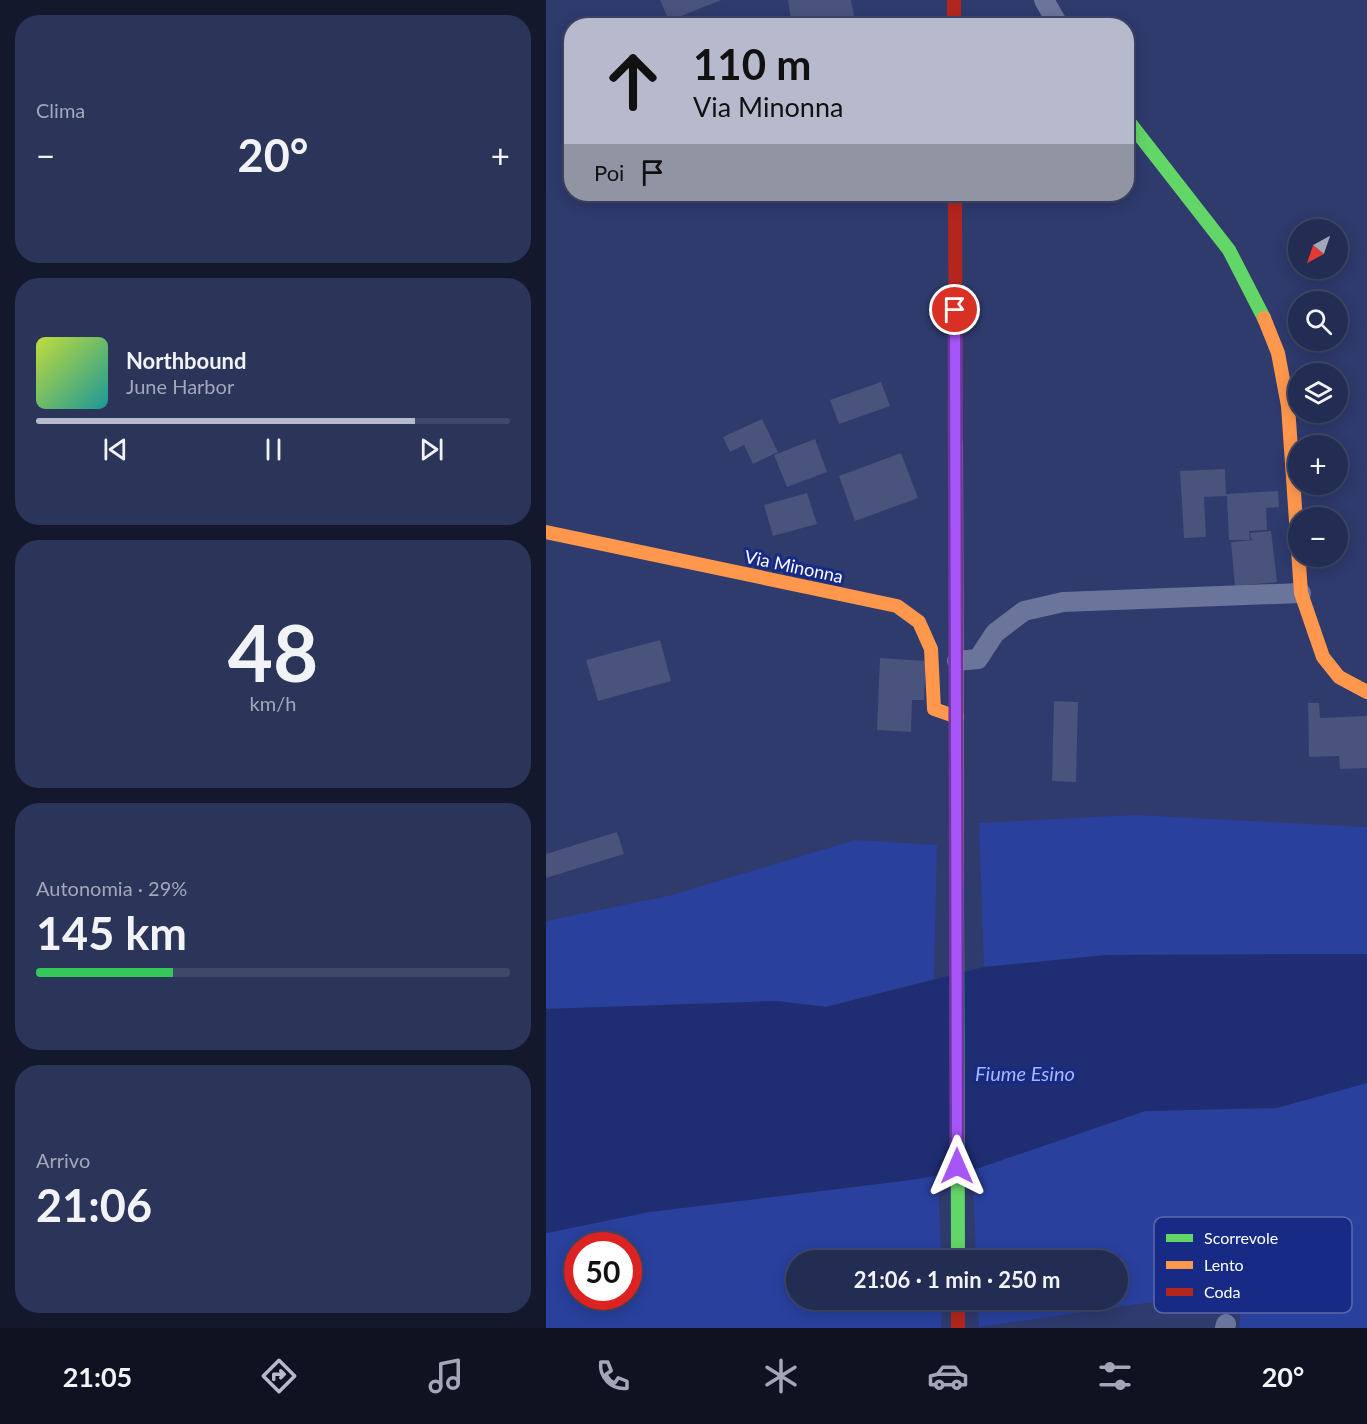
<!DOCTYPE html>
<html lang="it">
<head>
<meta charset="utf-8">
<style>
  body { margin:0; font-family:Lato,sans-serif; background:#2b3459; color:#f1f3f6; height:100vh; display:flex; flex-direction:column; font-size:22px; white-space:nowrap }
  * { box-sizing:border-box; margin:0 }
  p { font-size:20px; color:#a3a7b8 }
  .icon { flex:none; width:33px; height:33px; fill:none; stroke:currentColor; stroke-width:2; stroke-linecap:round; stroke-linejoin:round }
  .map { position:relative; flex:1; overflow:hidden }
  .details { display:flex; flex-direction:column; gap:15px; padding:15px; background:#13182d; width:546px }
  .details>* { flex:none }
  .banner { position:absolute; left:18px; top:18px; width:570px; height:183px; border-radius:24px; box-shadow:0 3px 15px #0003,0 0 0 2px #404869; background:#b6bacc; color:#111; overflow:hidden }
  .needle { width:39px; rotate:220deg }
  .fabs { position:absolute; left:742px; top:219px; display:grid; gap:12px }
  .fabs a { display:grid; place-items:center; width:60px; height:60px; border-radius:50%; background:#232c52; box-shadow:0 3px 15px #0003,0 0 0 2px #404869; font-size:30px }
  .speed { position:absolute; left:18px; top:1232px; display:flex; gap:12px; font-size:30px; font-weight:700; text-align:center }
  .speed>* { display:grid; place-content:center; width:78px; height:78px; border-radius:50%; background:#232c52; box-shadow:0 3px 15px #0003,0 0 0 2px #404869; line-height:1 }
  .speed .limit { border:9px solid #d22; background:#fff; color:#111 }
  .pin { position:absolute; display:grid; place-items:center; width:51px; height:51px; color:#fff; margin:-26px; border:3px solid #fff; border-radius:50%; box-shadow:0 2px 6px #0007 }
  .me { position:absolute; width:66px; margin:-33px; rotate:0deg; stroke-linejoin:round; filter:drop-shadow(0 0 4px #0008) }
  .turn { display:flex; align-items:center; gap:21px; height:126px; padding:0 30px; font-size:27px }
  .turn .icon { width:78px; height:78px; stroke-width:2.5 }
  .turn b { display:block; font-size:42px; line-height:51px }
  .then { display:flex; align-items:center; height:57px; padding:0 30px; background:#0003; gap:12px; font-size:22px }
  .big { font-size:45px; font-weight:700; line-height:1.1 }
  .details .widget { flex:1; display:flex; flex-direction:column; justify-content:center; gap:9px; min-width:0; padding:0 21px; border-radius:24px; background:#2b3459 }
  .details .dial { align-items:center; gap:0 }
  .dial b { font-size:78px; line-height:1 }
  .song { display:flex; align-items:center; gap:18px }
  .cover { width:72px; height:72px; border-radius:9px; background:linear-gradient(135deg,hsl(70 70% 55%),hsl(180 70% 35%)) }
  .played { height:6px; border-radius:3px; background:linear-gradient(90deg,#b6bacc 80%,#404869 80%) }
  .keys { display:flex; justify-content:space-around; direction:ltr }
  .heat { display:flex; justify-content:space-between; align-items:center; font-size:33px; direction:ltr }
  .charge { height:9px; border-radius:4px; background:linear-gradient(90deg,#34c759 29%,#404869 0) }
  .trip { position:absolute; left:240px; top:1250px; width:342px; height:60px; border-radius:30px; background:#232c52; box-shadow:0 3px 15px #0003,0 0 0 2px #404869; font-weight:700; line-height:60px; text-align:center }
  .menu { display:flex; height:96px; justify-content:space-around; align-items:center; background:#0e1221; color:#a3a7b8 }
  .menu .icon { width:42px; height:42px }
  .menu .on { color:#b6bacc }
  .menu b { font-size:27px; color:#f1f3f6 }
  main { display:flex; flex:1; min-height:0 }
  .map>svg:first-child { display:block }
</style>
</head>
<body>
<main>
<section class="details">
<div class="widget"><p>Clima</p>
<div class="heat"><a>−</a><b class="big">20°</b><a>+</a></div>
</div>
<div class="widget">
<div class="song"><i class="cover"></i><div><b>Northbound</b><p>June Harbor</p></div></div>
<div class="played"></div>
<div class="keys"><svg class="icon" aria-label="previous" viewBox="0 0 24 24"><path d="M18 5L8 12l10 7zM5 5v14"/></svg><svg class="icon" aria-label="pause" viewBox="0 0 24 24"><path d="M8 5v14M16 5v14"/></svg><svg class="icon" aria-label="next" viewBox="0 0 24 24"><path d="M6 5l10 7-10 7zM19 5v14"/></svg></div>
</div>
<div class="widget dial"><b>48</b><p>km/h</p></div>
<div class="widget"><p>Autonomia · 29%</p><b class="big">145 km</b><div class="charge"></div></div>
<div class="widget"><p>Arrivo</p><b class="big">21:06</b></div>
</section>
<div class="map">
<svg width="821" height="1328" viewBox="0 0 821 1328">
  <rect width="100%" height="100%" fill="#2f3a6d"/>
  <!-- green -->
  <g fill="#29409d" fill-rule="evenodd">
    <polygon points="589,815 821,827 821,954 561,955 438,967 433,823"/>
    <polygon points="309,840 391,845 388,979 280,1007 230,1001 0,1009 0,921 126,895"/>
    <polygon points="821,1083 821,1328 693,1328 697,1289 433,1327 432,1299 572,1299 572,1260 430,1260 427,1170 599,1111 730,1108"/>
    <path d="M392 1174 395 1260H250V1299H396L395 1328H0V1233L103 1212 364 1180ZM32 1245H82V1296H32Z"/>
  </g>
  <!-- water -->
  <polygon fill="#1f2d72" points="821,954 821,1083 730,1108 599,1111 427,1170 364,1180 103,1212 0,1233 0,1009 230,1001 280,1007 438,967 561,955"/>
  <!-- building -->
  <g fill="#4a537c">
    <polygon points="114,0 175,0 123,21"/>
    <polygon points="242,0 305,0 308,16 246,26"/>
    <polygon points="335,382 344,406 293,424 284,400"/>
    <polygon points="216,419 232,452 207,464 198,445 184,452 177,437"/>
    <polygon points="269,439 281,472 241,487 228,455"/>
    <polygon points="355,453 372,498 309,521 293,476"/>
    <polygon points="679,469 680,494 732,491 733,507 720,508 721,530 703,531 704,540 683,540 681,496 658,497 660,537 638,538 634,471"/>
    <polygon points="261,493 271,524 227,536 218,505"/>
    <polygon points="725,531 731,582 689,586 685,542 708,540 705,539 704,533"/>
    <polygon points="114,640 125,681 52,701 40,660"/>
    <polygon points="334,658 380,661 378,700 366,700 365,732 331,730"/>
    <polygon points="508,701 532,702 530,782 506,781"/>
    <polygon points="762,703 773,703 774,718 821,716 821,768 794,769 793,756 763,757"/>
    <polygon points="71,832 78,854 0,878 0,854"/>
  </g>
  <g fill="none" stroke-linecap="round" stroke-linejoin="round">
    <!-- street -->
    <g stroke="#6b749b" stroke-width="20">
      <polyline points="498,0 513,26"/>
      <polyline points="411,661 432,659 449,633 478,611 517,602 755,593"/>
      <polyline points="679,1328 680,1324"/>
    </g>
    <!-- fast -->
    <g stroke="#63d668" stroke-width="14">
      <polyline points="580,118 683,250 718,318"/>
      <polyline points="411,888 412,1260"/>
    </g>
    <!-- slow -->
    <g stroke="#ff974d" stroke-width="14">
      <polyline points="718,318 732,353 742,406 755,593 777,657 793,677 821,692"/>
      <polyline points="410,439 411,888"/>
      <polyline points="0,532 351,606 373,622 385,649 388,709 411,717"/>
    </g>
    <!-- jam -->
    <g stroke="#b3261e" stroke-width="14">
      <polyline points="408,0 408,26"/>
      <polyline points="409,194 410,439"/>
      <polyline points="412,1299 412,1328"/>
    </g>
  </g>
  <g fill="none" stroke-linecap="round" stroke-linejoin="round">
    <defs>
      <polyline id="route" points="409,310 411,1166"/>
    </defs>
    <!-- route casing -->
    <use href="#route" stroke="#6d37a1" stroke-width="15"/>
    <!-- route -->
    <use href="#route" stroke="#a855f7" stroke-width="10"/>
  </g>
  <g text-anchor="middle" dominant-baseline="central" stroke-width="6" stroke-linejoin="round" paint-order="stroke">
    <!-- street labels -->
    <g font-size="18" fill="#fff" stroke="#162a86">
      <text transform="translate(248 566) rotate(12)">Via Minonna</text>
    </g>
    <!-- water labels -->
    <g font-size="20" font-style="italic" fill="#a7b7f5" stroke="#162a86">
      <text x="479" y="1073">Fiume Esino</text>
    </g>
  </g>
  <!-- legend -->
  <rect x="608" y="1217" width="198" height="96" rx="9" fill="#162a86" stroke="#5c6aaa" stroke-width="1.5"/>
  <rect x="620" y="1234" width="27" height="8" fill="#63d668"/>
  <rect x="620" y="1261" width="27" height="8" fill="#ff974d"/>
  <rect x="620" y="1288" width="27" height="8" fill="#b3261e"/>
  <g font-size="16" fill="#fff">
    <text x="658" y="1244">Scorrevole</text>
    <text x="658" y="1271">Lento</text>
    <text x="658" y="1298">Coda</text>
  </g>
</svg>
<div class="fabs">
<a><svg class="needle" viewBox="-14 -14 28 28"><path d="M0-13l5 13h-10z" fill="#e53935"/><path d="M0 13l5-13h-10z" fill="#a3a7b8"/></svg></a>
<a><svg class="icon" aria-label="search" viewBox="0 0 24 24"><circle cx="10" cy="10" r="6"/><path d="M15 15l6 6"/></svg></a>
<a><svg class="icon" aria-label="layers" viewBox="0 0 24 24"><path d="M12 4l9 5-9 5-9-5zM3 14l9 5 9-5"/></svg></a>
<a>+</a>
<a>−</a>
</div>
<div class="speed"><div class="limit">50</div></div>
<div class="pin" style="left:409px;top:310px;background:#d93025"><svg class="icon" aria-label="arrive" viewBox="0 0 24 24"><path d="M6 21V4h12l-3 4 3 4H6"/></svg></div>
<svg class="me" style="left:411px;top:1166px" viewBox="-20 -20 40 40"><path d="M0-17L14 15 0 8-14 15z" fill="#a855f7" stroke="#fff" stroke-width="4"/></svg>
<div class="trip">21:06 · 1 min · 250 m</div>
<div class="banner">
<div class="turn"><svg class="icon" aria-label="ahead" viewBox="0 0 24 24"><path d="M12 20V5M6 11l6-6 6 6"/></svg><div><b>110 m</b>Via Minonna</div></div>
<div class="then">Poi<svg class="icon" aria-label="arrive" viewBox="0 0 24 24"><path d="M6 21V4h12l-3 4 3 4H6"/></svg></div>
</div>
</div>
</main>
<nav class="menu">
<b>21:05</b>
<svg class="icon on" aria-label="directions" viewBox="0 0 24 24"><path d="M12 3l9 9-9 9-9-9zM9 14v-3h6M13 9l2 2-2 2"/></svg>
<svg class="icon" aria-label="music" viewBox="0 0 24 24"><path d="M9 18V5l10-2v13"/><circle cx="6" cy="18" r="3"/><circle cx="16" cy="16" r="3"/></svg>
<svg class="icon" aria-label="phone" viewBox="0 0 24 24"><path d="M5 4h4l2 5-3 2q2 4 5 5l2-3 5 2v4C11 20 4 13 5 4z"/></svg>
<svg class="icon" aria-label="climate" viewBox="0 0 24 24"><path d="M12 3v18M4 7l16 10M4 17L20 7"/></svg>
<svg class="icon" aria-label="car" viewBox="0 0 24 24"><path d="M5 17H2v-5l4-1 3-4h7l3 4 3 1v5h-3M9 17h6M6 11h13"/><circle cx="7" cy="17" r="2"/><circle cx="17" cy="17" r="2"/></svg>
<svg class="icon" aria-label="filters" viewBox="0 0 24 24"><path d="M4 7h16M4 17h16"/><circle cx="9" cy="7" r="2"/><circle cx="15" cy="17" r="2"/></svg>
<b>20°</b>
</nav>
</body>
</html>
